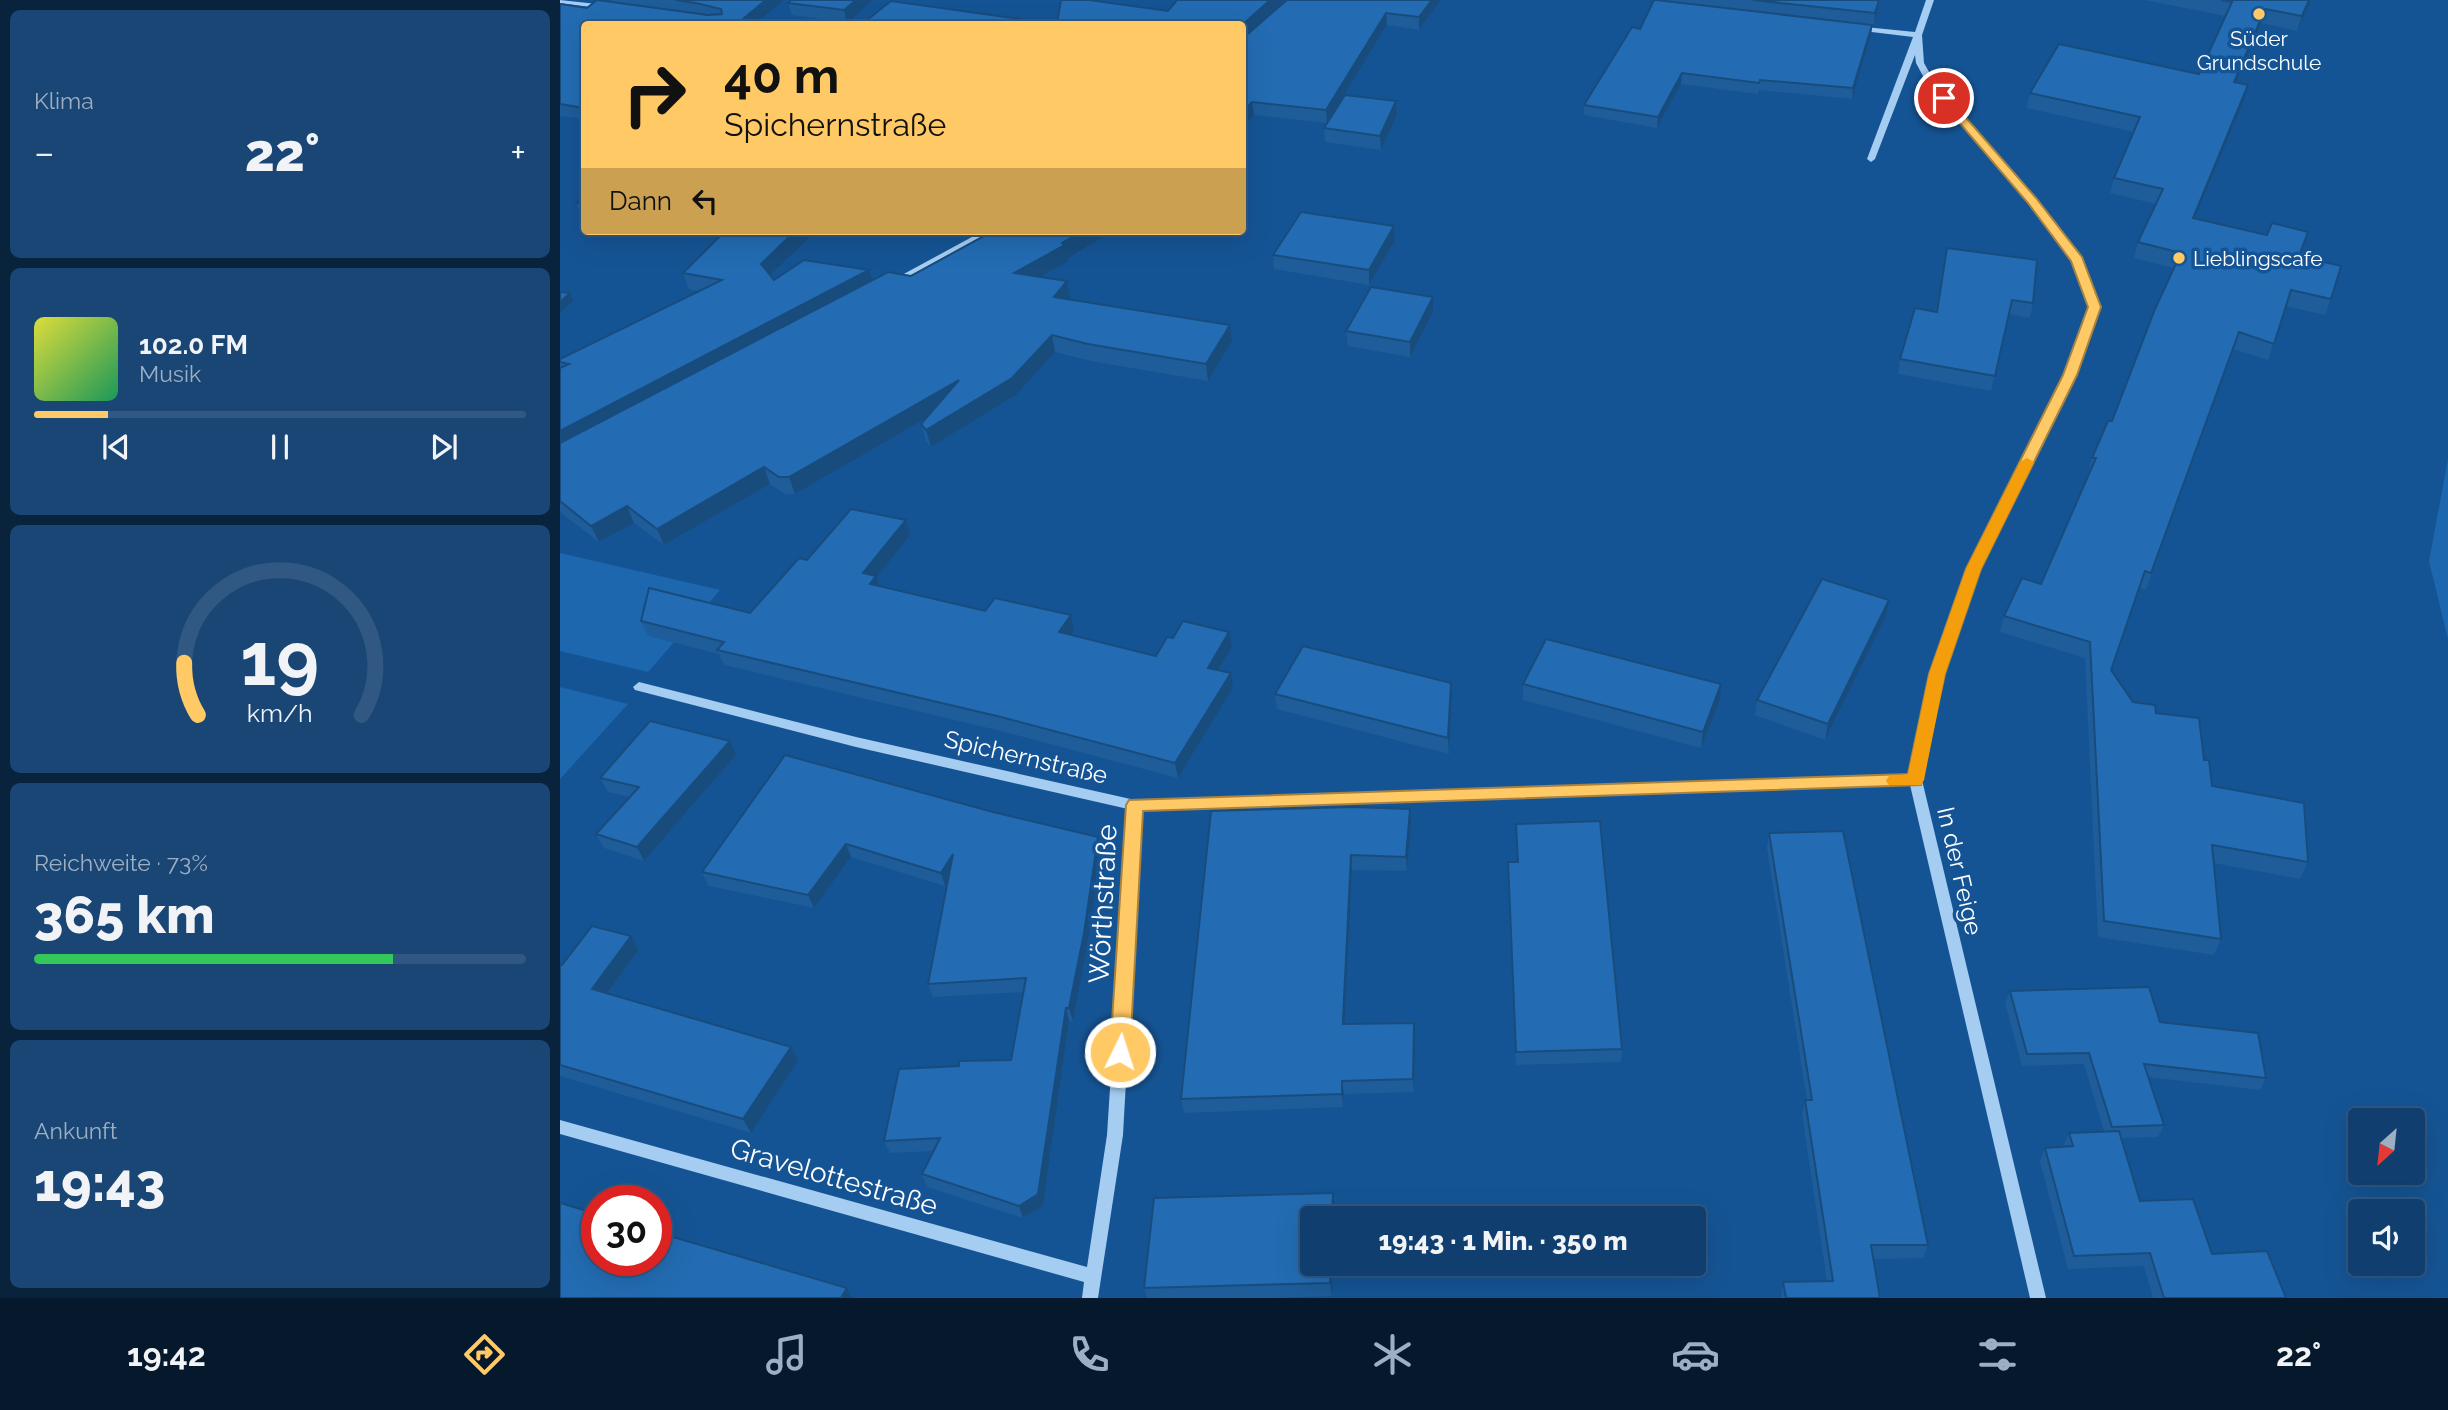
<!DOCTYPE html>
<html lang="de">
<head>
<meta charset="utf-8">
<style>
  body { margin:0; font-family:Raleway,sans-serif; background:#194674; color:#f1f3f6; height:100vh; display:flex; flex-direction:column; font-size:26px; white-space:nowrap }
  * { box-sizing:border-box; margin:0 }
  p { font-size:23px; color:#9cafc3 }
  .icon { flex:none; width:38px; height:38px; fill:none; stroke:currentColor; stroke-width:2; stroke-linecap:round; stroke-linejoin:round }
  .map { position:relative; flex:1; overflow:hidden }
  .panel { display:flex; flex-direction:column; gap:10px; padding:10px; background:#09233d; width:560px }
  .panel>* { flex:none }
  .guide { position:absolute; left:21px; top:21px; width:665px; height:214px; border-radius:7px; box-shadow:0 7px 28px #0002,0 0 0 2px #305882; background:#ffc966; color:#111; overflow:hidden }
  .needle { width:46px; rotate:207deg }
  .controls { position:absolute; left:1788px; top:1108px; display:grid; gap:14px }
  .controls a { display:grid; place-items:center; width:77px; height:77px; border-radius:7px; background:#103f6f; box-shadow:0 7px 28px #0002,0 0 0 2px #305882; font-size:35px }
  .speed { position:absolute; left:21px; top:1185px; display:flex; gap:14px; font-size:35px; font-weight:700; text-align:center }
  .speed>* { display:grid; place-content:center; width:91px; height:91px; border-radius:50%; background:#103f6f; box-shadow:0 7px 28px #0002,0 0 0 2px #305882; line-height:1 }
  .speed .limit { border:10px solid #d22; background:#fff; color:#111 }
  .pin { position:absolute; display:grid; place-items:center; width:60px; height:60px; color:#fff; margin:-30px; border:4px solid #fff; border-radius:50%; box-shadow:0 2px 7px #0007 }
  .me { position:absolute; width:77px; margin:-38px; rotate:4deg; stroke-linejoin:round; filter:drop-shadow(0 0 5px #0008) }
  .turn { display:flex; align-items:center; gap:24px; height:147px; padding:0 28px; font-size:32px }
  .turn .icon { width:91px; height:91px; stroke-width:2.5 }
  .turn b { display:block; font-size:49px; line-height:60px }
  .then { display:flex; align-items:center; height:66px; padding:0 28px; background:#0003; gap:14px; font-size:26px }
  .big { font-size:52px; font-weight:800; line-height:1.1 }
  .panel .tile { flex:1; display:flex; flex-direction:column; justify-content:center; gap:10px; min-width:0; padding:0 24px; border-radius:10px; background:#194674 }
  .panel .dial { align-items:center; gap:0 }
  .dial svg { height:182px; overflow:visible; fill:none; stroke:#305882; stroke-width:7; stroke-linecap:round; text-anchor:middle }
  .dial text { fill:#f1f3f6; stroke:none }
  .song { display:flex; align-items:center; gap:21px }
  .cover { width:84px; height:84px; border-radius:10px; background:linear-gradient(135deg,hsl(60 70% 55%),hsl(150 70% 35%)) }
  .played { height:7px; border-radius:4px; background:linear-gradient(90deg,#ffc966 15%,#305882 15%) }
  .keys { display:flex; justify-content:space-around; direction:ltr }
  .heat { display:flex; justify-content:space-between; align-items:center; font-size:38px; direction:ltr }
  .charge { height:10px; border-radius:5px; background:linear-gradient(90deg,#34c759 73%,#305882 0) }
  .trip { position:absolute; left:740px; top:1206px; width:406px; height:70px; border-radius:7px; background:#103f6f; box-shadow:0 7px 28px #0002,0 0 0 2px #305882; font-weight:800; line-height:70px; text-align:center }
  .menu { display:flex; height:112px; justify-content:space-around; align-items:center; background:#06192c; color:#9cafc3 }
  .menu .icon { width:49px; height:49px }
  .menu .selected { color:#ffc966 }
  .menu b { font-size:32px; color:#f1f3f6 }
  main { display:flex; flex:1; min-height:0 }
  .map>svg:first-child { display:block }
</style>
</head>
<body>
<main>
<section class="panel">
<div class="tile"><p>Klima</p>
<div class="heat"><a>−</a><b class="big">22°</b><a>+</a></div>
</div>
<div class="tile">
<div class="song"><i class="cover"></i><div><b>102.0 FM</b><p>Musik</p></div></div>
<div class="played"></div>
<div class="keys"><svg class="icon" aria-label="previous" viewBox="0 0 24 24"><path d="M18 5L8 12l10 7zM5 5v14"/></svg><svg class="icon" aria-label="pause" viewBox="0 0 24 24"><path d="M8 5v14M16 5v14"/></svg><svg class="icon" aria-label="next" viewBox="0 0 24 24"><path d="M6 5l10 7-10 7zM19 5v14"/></svg></div>
</div>
<div class="tile dial"><svg viewBox="0 0 100 80">
<path d="M14 69A42 42 0 1 1 86 69"/>
<path d="M14 69A42 42 0 0 1 8 46" stroke="#ffc966"/>
<text x="50" y="56" font-size="32" font-weight="700">19</text>
<text x="50" y="72" font-size="11">km/h</text>
</svg></div>
<div class="tile"><p>Reichweite · 73%</p><b class="big">365 km</b><div class="charge"></div></div>
<div class="tile"><p>Ankunft</p><b class="big">19:43</b></div>
</section>
<div class="map">
<svg width="1888" height="1298" viewBox="0 0 1888 1298">
  <rect width="100%" height="100%" fill="#155494"/>
  <!-- green -->
  <g fill="#1d67ae">
    <polygon points="1888,459 1888,639 1869,561"/>
    <polygon points="0,553 160,590 88,672 0,651"/>
    <polygon points="0,687 68,704 0,779"/>
  </g>
  <g fill="none" stroke-linecap="round" stroke-linejoin="round">
    <!-- minor -->
    <g fill="#a5ccf1" fill-rule="evenodd">
      <polygon points="0,0 46,5 50,7 46,9 0,3"/>
      <polygon points="1366,0 1374,0 1362,35 1364,63 1377,86 1475,198 1521,258 1539,307 1515,375 1420,569 1384,674 1362,780 1486,1298 1470,1298 1350,785 581,810 563,1135 538,1298 522,1298 524,1282 0,1134 0,1120 527,1267 547,1135 568,809 296,747 75,690 73,687 79,682 296,737 575,800 1349,775 1372,674 1408,569 1505,375 1529,307 1513,260 1469,202 1370,89 1356,63 1355,55 1315,159 1311,162 1307,159 1353,37 1295,30 1291,28 1295,26 1355,32"/>
      <polygon points="423,231 435,231 337,284 334,285 329,282"/>
    </g>
  </g>
  <!-- wall -->
  <g fill="#1e5d9a">
    <polygon points="51,0 224,0 195,24 24,24 24,119 0,116 0,4 27,8 52,1"/>
    <polygon points="313,0 287,23 232,15 228,3"/>
    <polygon points="727,0 881,0 859,30 827,25 767,123 694,115 685,125 682,125 682,39"/>
    <polygon points="1094,0 1319,0 1317,12 1314,25 1312,25 1311,35 1292,99 1199,90 1198,94 1121,84 1097,128 1024,115 1024,105 1080,29"/>
    <polygon points="1584,0 1751,0 1737,31 1701,23 1676,82 1688,85 1684,100 1634,218 1739,256 1771,299 1765,315 1726,306 1708,360 1673,349 1586,590 1580,588 1551,670 1573,702 1596,713 1644,760 1652,786 1748,862 1740,879 1654,863 1661,939 1654,955 1538,937 1525,658 1440,632 1444,616 1481,584 1529,474 1528,474 1532,458 1552,421 1614,268 1574,258 1578,242 1596,204 1550,193 1554,178 1574,132 1467,108 1470,93 1639,74 1666,16"/>
    <polygon points="836,101 837,115 821,150 765,142 764,128"/>
    <polygon points="682,185 688,203 685,213 682,213"/>
    <polygon points="24,195 24,216 21,216 16,203"/>
    <polygon points="834,226 835,241 809,285 714,269 713,255"/>
    <polygon points="250,237 211,276 214,280 312,281 508,258 509,261 480,277 507,281 510,297 508,299 672,341 648,381 531,361 495,352 456,395 371,447 366,441 361,424 367,418 235,494 225,494 210,484 104,545 74,523 39,542 0,512 0,359 139,291 129,289 123,273"/>
    <polygon points="1384,263 1473,303 1470,318 1448,314 1431,391 1338,374 1340,359 1376,312"/>
    <polygon points="873,297 873,312 850,357 788,346 786,331"/>
    <polygon points="346,520 350,535 317,577 319,586 425,611 511,615 514,630 511,635 596,656 672,647 658,670 671,673 673,688 618,778 445,732 164,665 159,654 88,636 81,621 190,613 247,560"/>
    <polygon points="1329,600 1326,616 1265,740 1195,715 1197,700"/>
    <polygon points="963,684 1160,700 1141,748 963,700"/>
    <polygon points="715,694 892,698 889,754 717,709"/>
    <polygon points="176,755 84,861 44,848 36,834 70,797 48,792 40,778"/>
    <polygon points="225,755 542,851 527,947 513,1021 509,1021 483,1206 463,1218 367,1187 362,1174 374,1151 330,1153 324,1141 399,1066 451,1060 463,992 373,997 368,984 388,882 385,886 291,857 254,908 149,886 142,872"/>
    <polygon points="850,809 851,823 847,871 792,870 784,1024 854,1023 855,1037 854,1092 784,1094 783,1107 624,1113 621,1099 651,811"/>
    <polygon points="956,824 1062,1049 1061,1062 956,1065 948,876 948,862 957,862"/>
    <polygon points="1209,833 1368,1245 1363,1258 1313,1259 1320,1298 1221,1298 1223,1282 1267,1281 1242,1114 1245,1100 1247,1100 1207,848"/>
    <polygon points="71,936 79,950 47,994 231,1047 238,1061 191,1133 0,1076 0,964 2,965"/>
    <polygon points="1450,991 1600,1022 1706,1078 1700,1090 1588,1077 1604,1125 1598,1137 1561,1138 1580,1201 1652,1254 1726,1298 1593,1298 1584,1266 1508,1269 1480,1161 1485,1148 1503,1147 1509,1133 1544,1131 1524,1064 1462,1066 1445,1003"/>
    <polygon points="773,1193 775,1207 775,1218 752,1218 752,1264 773,1264 772,1296 712,1298 587,1298 584,1288"/>
  </g>
  <!-- shaded-wall -->
  <g fill="#184c7d">
    <polygon points="206,0 224,0 195,24 177,24"/>
    <polygon points="296,0 313,0 287,23 284,10"/>
    <polygon points="710,0 725,0 682,39 682,25"/>
    <polygon points="872,0 881,0 859,30 859,17"/>
    <polygon points="1319,0 1317,12 1314,25 1315,13"/>
    <polygon points="1749,0 1751,0 1737,31 1742,16"/>
    <polygon points="1705,9 1701,23 1670,97 1674,82"/>
    <polygon points="826,13 827,25 767,123 766,110"/>
    <polygon points="1312,25 1311,35 1292,99 1293,88"/>
    <polygon points="1122,73 1121,84 1097,128 1098,117"/>
    <polygon points="1688,85 1684,100 1628,234 1633,218"/>
    <polygon points="836,101 837,115 821,150 820,136"/>
    <polygon points="692,102 694,115 685,125 683,112"/>
    <polygon points="686,187 688,203 685,213 683,198"/>
    <polygon points="834,226 835,241 809,285 809,270"/>
    <polygon points="235,231 248,231 250,237 206,280 201,264"/>
    <polygon points="522,231 552,231 508,258 509,261 458,289 454,273"/>
    <polygon points="309,270 314,286 0,452 0,431"/>
    <polygon points="507,281 510,297 498,313 494,297"/>
    <polygon points="10,293 13,301 0,313 0,302"/>
    <polygon points="873,297 873,312 850,357 850,342"/>
    <polygon points="670,325 672,341 648,381 646,364"/>
    <polygon points="492,335 495,352 456,395 371,447 366,430"/>
    <polygon points="399,380 403,397 235,494 229,477"/>
    <polygon points="204,467 210,484 104,545 97,529"/>
    <polygon points="67,506 74,523 39,542 31,526"/>
    <polygon points="346,520 350,535 317,577 321,591 315,599 303,573"/>
    <polygon points="1329,600 1326,616 1265,740 1268,724"/>
    <polygon points="511,615 514,630 503,647 499,632"/>
    <polygon points="669,632 672,647 650,683 648,668"/>
    <polygon points="671,673 673,688 618,778 615,763"/>
    <polygon points="891,683 892,698 889,754 888,738"/>
    <polygon points="1161,684 1160,700 1141,748 1143,732"/>
    <polygon points="170,741 176,755 84,861 77,847"/>
    <polygon points="850,809 851,823 847,871 846,857"/>
    <polygon points="538,837 542,851 527,947 513,1021 509,1008"/>
    <polygon points="286,844 291,857 254,908 248,895"/>
    <polygon points="393,854 398,867 385,886 381,873"/>
    <polygon points="791,855 792,870 784,1033 783,1019"/>
    <polygon points="71,936 79,950 40,1003 32,989"/>
    <polygon points="506,1008 509,1021 483,1206 463,1218 459,1206"/>
    <polygon points="854,1023 855,1037 854,1092 853,1079"/>
    <polygon points="231,1047 238,1061 191,1133 183,1119"/>
    <polygon points="782,1081 784,1094 783,1107 782,1094"/>
    <polygon points="773,1193 775,1207 775,1218 772,1218"/>
    <polygon points="770,1264 773,1264 772,1296 770,1283"/>
    <polygon points="287,1288 292,1298 282,1296"/>
  </g>
  <!-- building -->
  <g fill="#236cb3" stroke="#184c7d" stroke-width="2">
    <polygon points="37,0 148,15 162,14 161,9 136,3 115,0 206,0 177,24 24,24 24,108 0,104 0,4 27,8"/>
    <polygon points="231,0 296,0 284,10 228,3"/>
    <polygon points="501,0 529,0 608,11 617,0 710,0 682,25 505,24 497,23"/>
    <polygon points="727,0 872,0 859,17 826,13 766,110 692,102 682,112 682,39"/>
    <polygon points="1094,0 1096,0 1312,25 1293,88 1200,80 1199,83 1122,73 1098,117 1024,105 1072,27 1080,29"/>
    <polygon points="1193,0 1319,0 1315,13"/>
    <polygon points="1661,0 1749,0 1742,16 1705,9 1674,82 1688,85 1633,218 1707,235 1712,223 1748,232 1739,256 1781,266 1771,299 1731,290 1714,344 1679,332 1591,573 1585,571 1551,670 1573,702 1595,705 1596,713 1639,718 1644,760 1649,760 1652,786 1744,803 1748,862 1652,845 1661,939 1544,921 1530,642 1444,616 1462,578 1481,584 1536,458 1532,458 1548,421 1552,421 1595,309 1621,253 1578,242 1603,189 1554,178 1580,117 1470,93 1499,44 1639,74 1672,2"/>
    <polygon points="331,1 460,19 455,24 302,24"/>
    <polygon points="785,95 836,101 820,136 764,128"/>
    <polygon points="682,185 686,187 683,198 682,197"/>
    <polygon points="24,195 24,204 16,203"/>
    <polygon points="741,212 834,226 809,270 713,255"/>
    <polygon points="165,231 235,231 201,264 214,280 244,260 309,270 0,431 0,368 9,364 0,362 0,359 162,280 123,273"/>
    <polygon points="433,231 522,231 502,243 505,245 454,273 507,281 494,297 670,325 646,364 528,344 492,335 452,378 366,430 361,424 399,380 229,477 219,477 204,467 97,529 67,506 31,526 0,501 0,443 328,272 351,276"/>
    <polygon points="1387,248 1477,260 1473,303 1452,300 1435,376 1340,359 1355,308 1377,312"/>
    <polygon points="811,287 873,297 850,342 786,331"/>
    <polygon points="0,292 10,293 0,302"/>
    <polygon points="291,509 346,520 303,573 316,576 310,584 425,611 435,598 511,615 499,632 596,656 607,637 613,638 623,621 669,632 648,668 671,673 615,763 441,717 157,650 164,642 81,621 89,588 190,613 239,558 247,560"/>
    <polygon points="1262,579 1329,600 1268,724 1197,700"/>
    <polygon points="986,639 1161,684 1143,732 963,684"/>
    <polygon points="743,646 891,683 888,738 715,694"/>
    <polygon points="90,721 170,741 77,847 36,834 79,787 40,778"/>
    <polygon points="225,755 433,812 538,837 524,933 509,1008 506,1008 478,1194 459,1206 362,1174 380,1138 324,1141 339,1069 399,1066 399,1061 451,1060 466,978 368,984 393,854 381,873 286,844 248,895 142,872"/>
    <polygon points="793,807 850,809 846,857 791,855 783,1019 783,1024 854,1023 853,1079 782,1081 782,1094 621,1099 651,811"/>
    <polygon points="1040,821 1062,1049 956,1052 948,862 958,862 956,824"/>
    <polygon points="1283,831 1368,1245 1311,1245 1320,1298 1226,1298 1223,1282 1273,1281 1245,1100 1252,1100 1209,833"/>
    <polygon points="32,926 71,936 32,989 231,1047 183,1119 0,1065 0,964 2,965"/>
    <polygon points="1589,987 1600,1022 1698,1033 1706,1078 1584,1064 1604,1125 1552,1127 1529,1053 1467,1054 1450,991"/>
    <polygon points="1559,1131 1580,1201 1633,1199 1652,1254 1707,1251 1726,1298 1604,1298 1590,1253 1514,1256 1485,1148 1513,1146 1509,1133"/>
    <polygon points="773,1193 772,1218 752,1218 752,1264 770,1264 770,1283 584,1288 594,1198"/>
    <polygon points="0,1203 37,1214 37,1260 96,1260 96,1232 287,1288 282,1296 294,1298 0,1298"/>
  </g>
  <!-- route -->
  <polygon fill="#ffc966" stroke="#a68342" stroke-width="2" points="1380,96 1387,96 1476,198 1522,257 1541,307 1517,375 1421,569 1385,674 1361,785 583,811 570,1052 567,1058 560,1061 553,1058 550,1052 566,805 569,800 1348,774 1369,674 1406,569 1503,375 1528,307 1511,261 1468,203 1380,100"/>
  <!-- slow -->
  <polygon fill="#f59e0b" points="1467,458 1474,462 1421,569 1385,674 1364,780 1361,785 1329,785 1326,781 1329,776 1348,774 1369,674 1406,569 1460,462"/>
  <!-- markers -->
  <g fill="#ffc966" stroke="#155494" stroke-width="2.5">
    <circle cx="1699" cy="14" r="7"/>
    <circle cx="1619" cy="258" r="7"/>
  </g>
  <g text-anchor="middle" dominant-baseline="central" stroke-width="7" stroke-linejoin="round" paint-order="stroke">
    <!-- far-poi labels -->
    <g font-size="21" fill="#fff" stroke="#155494">
      <text x="1699" y="38">Süder<tspan x="1699" dy="24">Grundschule</tspan></text>
      <text x="1633" y="258" text-anchor="start">Lieblingscafe</text>
    </g>
    <!-- street labels -->
    <g font-size="24" fill="#fff" stroke="#155494">
      <text transform="translate(466 757) rotate(13)">Spichernstraße</text>
      <text transform="translate(1400 871) rotate(77)">In der Feige</text>
    </g>
    <!-- near-street labels -->
    <g font-size="28" fill="#fff" stroke="#155494">
      <text transform="translate(543 904) rotate(-87)">Wörthstraße</text>
      <text transform="translate(274 1177) rotate(16)">Gravelottestraße</text>
    </g>
  </g>
</svg>
<div class="controls">
<a><svg class="needle" viewBox="-14 -14 28 28"><path d="M0-13l5 13h-10z" fill="#e53935"/><path d="M0 13l5-13h-10z" fill="#9cafc3"/></svg></a>
<a><svg class="icon" aria-label="sound" viewBox="0 0 24 24"><path d="M4 9h4l5-4v14l-5-4H4zM17 9q2 3 0 6"/></svg></a>
</div>
<div class="speed"><div class="limit">30</div></div>
<div class="pin" style="left:1384px;top:98px;background:#d93025"><svg class="icon" aria-label="arrive" viewBox="0 0 24 24"><path d="M6 21V4h12l-3 4 3 4H6"/></svg></div>
<svg class="me" style="left:560px;top:1052px" viewBox="-20 -20 40 40"><circle r="17" fill="#ffc966" stroke="#fff" stroke-width="3"/><path d="M0-11L8 9 0 5-8 9z" fill="#fff"/></svg>
<div class="trip">19:43 · 1 Min. · 350 m</div>
<div class="guide">
<div class="turn"><svg class="icon" aria-label="right" viewBox="0 0 24 24"><path d="M7 20v-9h11M14 6l5 5-5 5"/></svg><div><b>40 m</b>Spichernstraße</div></div>
<div class="then">Dann<svg class="icon" aria-label="left" viewBox="0 0 24 24"><path d="M17 20v-9H6M10 6l-5 5 5 5"/></svg></div>
</div>
</div>
</main>
<nav class="menu">
<b>19:42</b>
<svg class="icon selected" aria-label="directions" viewBox="0 0 24 24"><path d="M12 3l9 9-9 9-9-9zM9 14v-3h6M13 9l2 2-2 2"/></svg>
<svg class="icon" aria-label="music" viewBox="0 0 24 24"><path d="M9 18V5l10-2v13"/><circle cx="6" cy="18" r="3"/><circle cx="16" cy="16" r="3"/></svg>
<svg class="icon" aria-label="phone" viewBox="0 0 24 24"><path d="M5 4h4l2 5-3 2q2 4 5 5l2-3 5 2v4C11 20 4 13 5 4z"/></svg>
<svg class="icon" aria-label="climate" viewBox="0 0 24 24"><path d="M12 3v18M4 7l16 10M4 17L20 7"/></svg>
<svg class="icon" aria-label="car" viewBox="0 0 24 24"><path d="M5 17H2v-5l4-1 3-4h7l3 4 3 1v5h-3M9 17h6M6 11h13"/><circle cx="7" cy="17" r="2"/><circle cx="17" cy="17" r="2"/></svg>
<svg class="icon" aria-label="filters" viewBox="0 0 24 24"><path d="M4 7h16M4 17h16"/><circle cx="9" cy="7" r="2"/><circle cx="15" cy="17" r="2"/></svg>
<b>22°</b>
</nav>
</body>
</html>
